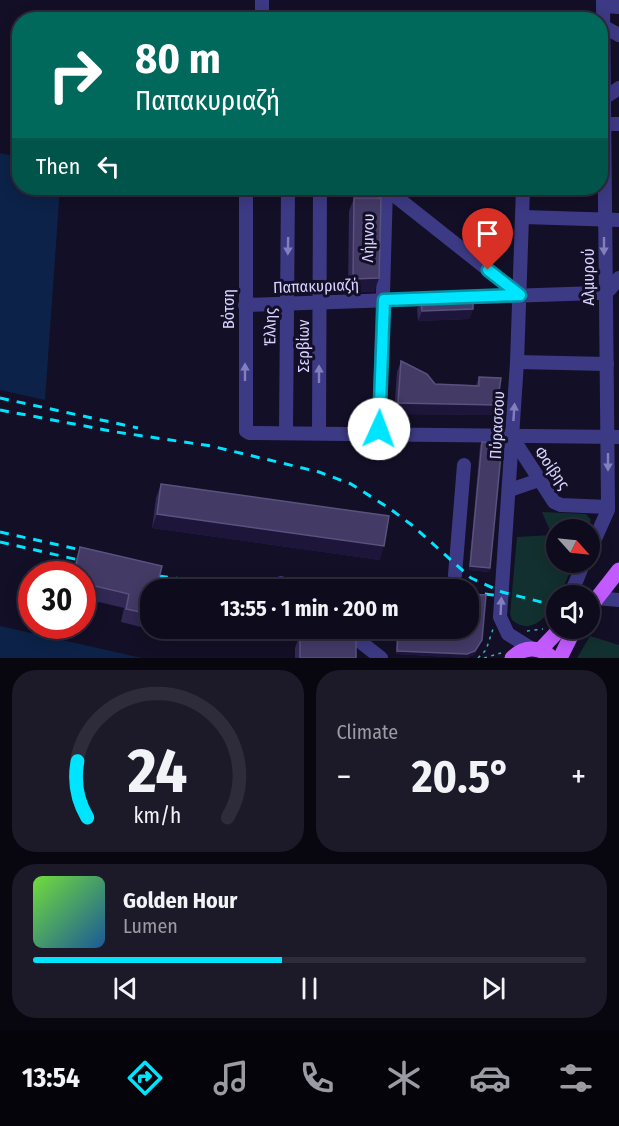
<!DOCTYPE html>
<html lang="en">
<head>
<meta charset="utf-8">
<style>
  body { margin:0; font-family:"Fira Sans Condensed",sans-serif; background:#1c1929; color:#f1f3f6; height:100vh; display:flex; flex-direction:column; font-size:22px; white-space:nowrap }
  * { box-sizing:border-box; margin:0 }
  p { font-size:20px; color:#9b9ba3 }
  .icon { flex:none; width:33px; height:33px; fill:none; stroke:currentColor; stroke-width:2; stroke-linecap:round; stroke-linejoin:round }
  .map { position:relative; height:658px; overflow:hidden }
  .side { display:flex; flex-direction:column; gap:12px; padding:12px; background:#08060f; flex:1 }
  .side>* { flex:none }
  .guide { position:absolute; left:12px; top:12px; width:596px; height:183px; border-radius:24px; box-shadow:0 3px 15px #0003,0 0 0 2px #2e2b3b; background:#00695c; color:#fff; overflow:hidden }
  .needle { width:39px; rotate:117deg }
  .tools { position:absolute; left:546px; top:519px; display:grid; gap:12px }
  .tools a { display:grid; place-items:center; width:54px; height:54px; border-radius:50%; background:#0e0b1c; box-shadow:0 3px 15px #0003,0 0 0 2px #2e2b3b; font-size:30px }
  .speed { position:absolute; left:18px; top:561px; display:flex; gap:12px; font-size:30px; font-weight:700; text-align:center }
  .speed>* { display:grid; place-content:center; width:78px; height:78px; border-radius:50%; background:#0e0b1c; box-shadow:0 3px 15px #0003,0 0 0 2px #2e2b3b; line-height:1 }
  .speed .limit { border:9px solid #d22; background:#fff; color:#111 }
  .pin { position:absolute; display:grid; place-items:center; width:51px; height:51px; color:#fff; margin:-62px -26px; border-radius:50% 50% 50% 0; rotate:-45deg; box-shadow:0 0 6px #0007 }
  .pin .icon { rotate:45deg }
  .me { position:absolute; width:66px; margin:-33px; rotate:2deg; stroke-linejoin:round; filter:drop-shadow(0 0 4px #0008) }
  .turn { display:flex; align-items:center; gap:21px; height:126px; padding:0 24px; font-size:27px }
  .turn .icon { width:78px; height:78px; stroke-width:2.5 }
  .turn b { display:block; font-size:42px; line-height:51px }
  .then { display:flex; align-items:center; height:57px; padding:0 24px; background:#0003; gap:12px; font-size:22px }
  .big { font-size:45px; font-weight:700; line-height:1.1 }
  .side .card { flex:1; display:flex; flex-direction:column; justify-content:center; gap:9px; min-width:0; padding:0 21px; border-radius:24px; background:#1c1929 }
  .side .dial { align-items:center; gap:0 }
  .dial svg { height:156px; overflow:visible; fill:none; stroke:#2e2b3b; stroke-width:7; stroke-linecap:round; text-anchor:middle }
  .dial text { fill:#f1f3f6; stroke:none }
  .song { display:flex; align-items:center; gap:18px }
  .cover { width:72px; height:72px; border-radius:9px; background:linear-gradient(135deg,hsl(100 70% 55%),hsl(210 70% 35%)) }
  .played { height:6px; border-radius:3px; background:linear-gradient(90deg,#00e5ff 45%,#2e2b3b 45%) }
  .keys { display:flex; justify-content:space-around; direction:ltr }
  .heat { display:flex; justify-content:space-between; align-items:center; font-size:33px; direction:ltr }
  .side .tiles { flex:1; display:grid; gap:12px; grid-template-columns:1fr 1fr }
  .card:last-child { grid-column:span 2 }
  .trip { position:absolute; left:140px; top:579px; width:339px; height:60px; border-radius:24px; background:#0e0b1c; box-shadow:0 3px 15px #0003,0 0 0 2px #2e2b3b; font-weight:700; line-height:60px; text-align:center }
  .tabs { display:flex; height:96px; justify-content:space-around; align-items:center; background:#06040b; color:#9b9ba3 }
  .tabs .icon { width:42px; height:42px }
  .tabs .on { color:#00e5ff }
  .tabs b { font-size:27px; color:#f1f3f6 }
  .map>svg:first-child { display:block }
</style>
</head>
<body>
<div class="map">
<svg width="619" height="658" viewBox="0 0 619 658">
  <rect width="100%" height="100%" fill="#130f26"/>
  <!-- green -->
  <g fill="#12302f">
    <path d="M542 512 586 514 591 520 586 529 556 530V562L574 563C565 582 543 646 512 620L510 614 517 537 552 535Z"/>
    <polygon points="590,636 619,645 619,658 577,658"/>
  </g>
  <!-- water -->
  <g fill="#0c2248">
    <polygon points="0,153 19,157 20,188 60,188 45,400 0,390"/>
    <polygon points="0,626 142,658 0,658"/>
  </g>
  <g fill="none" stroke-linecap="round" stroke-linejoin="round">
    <!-- path -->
    <g stroke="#2fb8b0" stroke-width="1.5" stroke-dasharray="3 4.5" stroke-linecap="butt">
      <polyline points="527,631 543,629"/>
      <polyline points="478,658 486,650 493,629"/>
      <polyline points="484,658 501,653"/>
    </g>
    <!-- minor -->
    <g stroke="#3d3a85" stroke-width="14">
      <polyline points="603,6 619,7"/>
      <polyline points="262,20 262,0"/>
      <polyline points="604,27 619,35"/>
      <polyline points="604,98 619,88"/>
      <polyline points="600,124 619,124"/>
      <polyline points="246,188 246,431 249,433 619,437"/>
      <polyline points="385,188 520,295"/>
      <polyline points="523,188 517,362 500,617 508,634 532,649"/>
      <polyline points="523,217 619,220"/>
      <polyline points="245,305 597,293 610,289 619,278"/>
      <polyline points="517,362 607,364"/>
      <polyline points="286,432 288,188"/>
      <polyline points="319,432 320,188"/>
      <polyline points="379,434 386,188"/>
      <polyline points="512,437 554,502 561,505 608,507"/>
      <polyline points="510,490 539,480"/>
      <polyline points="590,550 608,510 608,503 603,0"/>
      <polyline points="455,575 464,465"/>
      <polyline points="281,583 289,590"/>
      <polyline points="570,596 584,562"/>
      <polyline points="596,598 619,600"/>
      <polyline points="343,628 381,658"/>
    </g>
    <!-- major -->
    <g stroke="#c25bff" stroke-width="15">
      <polyline points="590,607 619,570"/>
      <polyline points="540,650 561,628"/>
      <path d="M512 658C524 646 540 646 552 658"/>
      <polyline points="560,658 575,628"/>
    </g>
    <!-- rail -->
    <g stroke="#00e5ff" stroke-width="3" stroke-dasharray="9 8" stroke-linecap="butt">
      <polyline points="0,398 138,428"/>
      <polyline points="0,410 116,432 211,446 319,472 351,484 389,508 413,526 471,578 502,592 545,603"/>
      <polyline points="0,532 95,553"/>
      <polyline points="0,542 92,563"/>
      <polyline points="142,574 240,586 408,590"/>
      <polyline points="468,592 501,596"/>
      <polyline points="590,611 604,612"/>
    </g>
  </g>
  <!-- wall -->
  <g fill="#312854">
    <polygon points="354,198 379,278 374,292 348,292 349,211"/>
    <polygon points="421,299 473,309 469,319 418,321 417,309"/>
    <polygon points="401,361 435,384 476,385 479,377 497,405 494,415 394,414 397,372"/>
    <polygon points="482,442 490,568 489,572 469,570 480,445"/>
    <polygon points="161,484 380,560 152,528 156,498"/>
    <polygon points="80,547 150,590 150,615 145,628 121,622 124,608 82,598 82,574 72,574 75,561"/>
    <polygon points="463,628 468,628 482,640 474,655 466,658 396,654 397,634 398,631 463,634"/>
    <polygon points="300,634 356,658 295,658 295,648"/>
  </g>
  <!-- shaded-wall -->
  <g fill="#1d163a">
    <polygon points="379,278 374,292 348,292 353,279"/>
    <polygon points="473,309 469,319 418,321 422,311"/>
    <polygon points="398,403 497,405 494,415 394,414"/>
    <polygon points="157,514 384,546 380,560 152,528"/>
    <polygon points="470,566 490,568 489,572 469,570"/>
    <polygon points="482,640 474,655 466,658 396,654 397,651"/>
  </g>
  <!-- building -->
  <g fill="#433a66" stroke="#5a527e" stroke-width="1.5">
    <polygon points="354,198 381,198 379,278 353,279"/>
    <polygon points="473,296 473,309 422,311 421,299"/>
    <polygon points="401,361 427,374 435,384 479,386 479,377 501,378 497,405 398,403"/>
    <polygon points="482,442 502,444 490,568 470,566"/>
    <polygon points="161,484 389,516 384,546 157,514"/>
    <polygon points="80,547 162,566 156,590 150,590 150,614 126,609 129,594 82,583 82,574 74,574"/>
    <polygon points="468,594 486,595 482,640 475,651 467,654 397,651 398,631 464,634 464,628 468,628"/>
    <polygon points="300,634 356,635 356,658 300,658"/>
  </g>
  <!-- one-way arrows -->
  <defs><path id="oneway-solid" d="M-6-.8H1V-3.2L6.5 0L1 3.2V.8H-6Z" transform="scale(1.5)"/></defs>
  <g fill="#837fbc">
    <use href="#oneway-solid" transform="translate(288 246) rotate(91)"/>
    <use href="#oneway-solid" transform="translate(604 246) rotate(90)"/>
    <use href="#oneway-solid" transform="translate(245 372) rotate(-90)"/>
    <use href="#oneway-solid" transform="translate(319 374) rotate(-90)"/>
    <use href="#oneway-solid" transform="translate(514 412) rotate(-86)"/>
    <use href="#oneway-solid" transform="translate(608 462) rotate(90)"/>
    <use href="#oneway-solid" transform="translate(501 606) rotate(-87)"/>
  </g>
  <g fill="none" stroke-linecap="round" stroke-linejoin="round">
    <defs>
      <polyline id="route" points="379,429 384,300 520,295 488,270"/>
    </defs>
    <!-- route casing -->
    <use href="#route" stroke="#0095a6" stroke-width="15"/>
    <!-- route -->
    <use href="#route" stroke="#00e5ff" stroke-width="10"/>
  </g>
  <g text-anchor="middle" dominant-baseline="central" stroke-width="6" stroke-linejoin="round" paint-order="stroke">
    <!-- street labels -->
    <g font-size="16" fill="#d9d4ff" stroke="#130f26">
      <text transform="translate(368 238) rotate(-89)">Λήμνου</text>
      <text transform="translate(588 277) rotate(-90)">Αλμυρού</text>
      <text transform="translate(316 286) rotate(-2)">Παπακυριαζή</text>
      <text transform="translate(228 309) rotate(-90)">Βότση</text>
      <text transform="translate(270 327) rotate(-89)">Έλλης</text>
      <text transform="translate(303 346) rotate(-90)">Σερβίων</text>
      <text transform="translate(497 425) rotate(-87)">Πύρασσου</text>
      <text transform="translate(552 468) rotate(55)">Φοίβης</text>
    </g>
  </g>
</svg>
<div class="tools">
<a><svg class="needle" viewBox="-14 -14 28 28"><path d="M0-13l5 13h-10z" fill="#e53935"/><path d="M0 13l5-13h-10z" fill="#9b9ba3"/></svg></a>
<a><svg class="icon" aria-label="sound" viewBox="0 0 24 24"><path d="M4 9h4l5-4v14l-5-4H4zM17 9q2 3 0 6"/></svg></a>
</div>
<div class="speed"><div class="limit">30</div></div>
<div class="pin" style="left:488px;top:270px;background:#d93025"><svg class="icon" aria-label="arrive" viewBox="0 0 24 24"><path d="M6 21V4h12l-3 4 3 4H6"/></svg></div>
<svg class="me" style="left:379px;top:429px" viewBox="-20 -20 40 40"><circle r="19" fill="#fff"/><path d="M0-13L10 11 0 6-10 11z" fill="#00e5ff"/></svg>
<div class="trip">13:55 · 1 min · 200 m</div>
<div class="guide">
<div class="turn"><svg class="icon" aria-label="right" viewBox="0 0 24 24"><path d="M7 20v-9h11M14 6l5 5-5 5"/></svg><div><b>80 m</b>Παπακυριαζή</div></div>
<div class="then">Then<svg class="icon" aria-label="left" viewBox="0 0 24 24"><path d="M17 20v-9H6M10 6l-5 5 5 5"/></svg></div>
</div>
</div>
<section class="side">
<div class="tiles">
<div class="card dial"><svg viewBox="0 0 100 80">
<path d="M14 69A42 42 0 1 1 86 69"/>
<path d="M14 69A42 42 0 0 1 9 40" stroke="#00e5ff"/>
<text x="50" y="56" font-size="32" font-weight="700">24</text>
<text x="50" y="72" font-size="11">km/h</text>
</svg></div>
<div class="card"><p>Climate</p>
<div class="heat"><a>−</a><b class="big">20.5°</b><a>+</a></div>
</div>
<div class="card">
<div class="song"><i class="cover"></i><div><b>Golden Hour</b><p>Lumen</p></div></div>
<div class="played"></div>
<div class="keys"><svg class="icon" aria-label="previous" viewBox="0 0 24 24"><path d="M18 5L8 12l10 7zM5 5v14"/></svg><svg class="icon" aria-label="pause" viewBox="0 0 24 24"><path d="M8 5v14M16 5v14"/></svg><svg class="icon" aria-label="next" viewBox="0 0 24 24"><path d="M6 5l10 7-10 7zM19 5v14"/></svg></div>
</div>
</div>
</section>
<nav class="tabs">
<b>13:54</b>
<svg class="icon on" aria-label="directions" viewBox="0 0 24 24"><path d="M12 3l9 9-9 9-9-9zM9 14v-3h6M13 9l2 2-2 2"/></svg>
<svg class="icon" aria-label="music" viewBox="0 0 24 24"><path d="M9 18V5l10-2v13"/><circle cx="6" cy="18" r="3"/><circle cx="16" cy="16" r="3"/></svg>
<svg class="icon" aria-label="phone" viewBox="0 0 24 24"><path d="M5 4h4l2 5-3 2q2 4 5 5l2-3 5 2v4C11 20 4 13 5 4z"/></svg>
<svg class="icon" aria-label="climate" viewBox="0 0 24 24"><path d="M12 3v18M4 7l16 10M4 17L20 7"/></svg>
<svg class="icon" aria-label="car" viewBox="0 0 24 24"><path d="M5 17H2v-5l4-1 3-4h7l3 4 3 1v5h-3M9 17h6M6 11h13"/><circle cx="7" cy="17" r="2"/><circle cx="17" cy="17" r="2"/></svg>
<svg class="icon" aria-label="filters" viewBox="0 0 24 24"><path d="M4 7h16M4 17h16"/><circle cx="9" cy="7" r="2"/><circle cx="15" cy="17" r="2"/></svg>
</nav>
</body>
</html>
